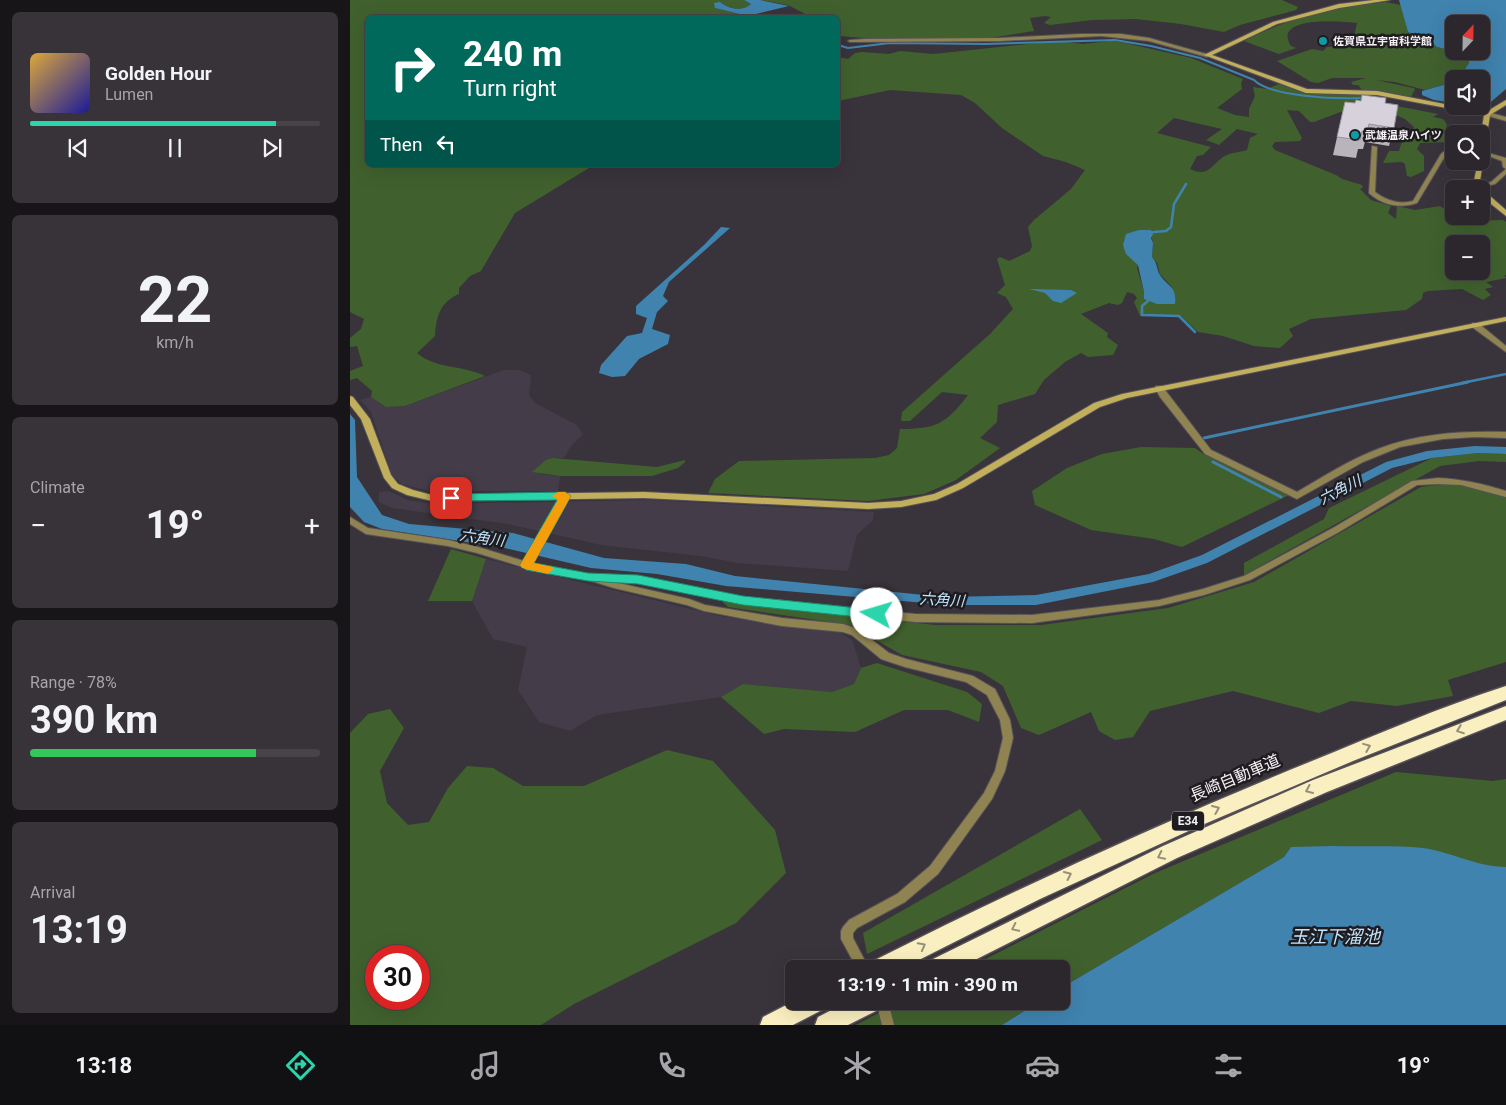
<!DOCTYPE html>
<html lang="en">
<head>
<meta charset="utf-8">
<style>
  body { margin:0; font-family:Roboto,"Noto Sans JP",sans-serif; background:#373338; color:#f1f3f6; height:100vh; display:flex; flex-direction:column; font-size:19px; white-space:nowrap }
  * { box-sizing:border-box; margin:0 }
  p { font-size:16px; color:#a6a5a9 }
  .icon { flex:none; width:28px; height:28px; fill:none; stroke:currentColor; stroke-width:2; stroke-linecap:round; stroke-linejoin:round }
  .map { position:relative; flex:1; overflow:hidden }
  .drawer { display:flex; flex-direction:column; gap:12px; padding:12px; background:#181518; width:350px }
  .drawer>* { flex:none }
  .banner { position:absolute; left:15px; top:15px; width:475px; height:152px; border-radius:8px; box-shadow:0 5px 20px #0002,0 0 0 1px #474448; background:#00695c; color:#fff; overflow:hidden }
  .needle { width:32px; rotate:22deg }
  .controls { position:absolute; left:1095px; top:15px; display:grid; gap:10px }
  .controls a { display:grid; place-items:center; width:45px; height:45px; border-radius:8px; background:#2b272c; box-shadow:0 5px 20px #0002,0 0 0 1px #474448; font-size:25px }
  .speed { position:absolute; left:15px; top:945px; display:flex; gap:10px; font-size:25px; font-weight:700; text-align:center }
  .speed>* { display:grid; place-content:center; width:65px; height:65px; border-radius:50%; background:#2b272c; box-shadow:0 5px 20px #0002,0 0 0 1px #474448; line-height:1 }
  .speed .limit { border:8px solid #d22; background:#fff; color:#111 }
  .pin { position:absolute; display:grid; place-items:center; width:42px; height:42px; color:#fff; margin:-21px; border-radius:10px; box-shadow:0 2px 8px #0006 }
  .me { position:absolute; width:55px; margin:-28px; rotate:276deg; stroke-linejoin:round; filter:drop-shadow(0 0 4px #0008) }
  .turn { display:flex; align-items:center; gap:18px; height:105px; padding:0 15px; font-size:22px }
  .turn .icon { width:65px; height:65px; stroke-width:2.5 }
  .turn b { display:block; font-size:35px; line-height:42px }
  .then { display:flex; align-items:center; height:48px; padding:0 15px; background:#0003; gap:10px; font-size:19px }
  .big { font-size:38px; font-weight:700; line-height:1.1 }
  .drawer .widget { flex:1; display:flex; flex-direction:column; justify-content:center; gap:8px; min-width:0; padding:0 18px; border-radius:8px; background:#373338 }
  .drawer .dial { align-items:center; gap:0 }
  .dial b { font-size:65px; line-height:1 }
  .song { display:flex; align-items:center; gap:15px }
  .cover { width:60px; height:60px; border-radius:8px; background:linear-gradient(135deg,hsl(40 70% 55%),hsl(240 70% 35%)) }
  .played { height:5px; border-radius:2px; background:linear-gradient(90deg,#2ad5ac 85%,#474448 85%) }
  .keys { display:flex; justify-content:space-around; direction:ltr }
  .heat { display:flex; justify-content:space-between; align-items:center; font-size:28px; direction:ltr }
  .charge { height:8px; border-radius:4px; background:linear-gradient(90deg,#34c759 78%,#474448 0) }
  .trip { position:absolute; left:435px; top:960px; width:285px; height:50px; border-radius:8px; background:#2b272c; box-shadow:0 5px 20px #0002,0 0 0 1px #474448; font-weight:700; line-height:50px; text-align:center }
  .menu { display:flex; height:80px; justify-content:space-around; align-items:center; background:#111012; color:#a6a5a9 }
  .menu .icon { width:35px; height:35px }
  .menu .active { color:#2ad5ac }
  .menu b { font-size:22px; color:#f1f3f6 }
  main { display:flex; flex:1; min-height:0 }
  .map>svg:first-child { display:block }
</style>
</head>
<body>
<main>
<section class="drawer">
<div class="widget">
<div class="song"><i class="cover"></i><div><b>Golden Hour</b><p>Lumen</p></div></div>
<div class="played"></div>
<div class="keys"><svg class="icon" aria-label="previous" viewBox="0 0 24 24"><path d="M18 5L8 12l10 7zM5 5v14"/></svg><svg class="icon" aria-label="pause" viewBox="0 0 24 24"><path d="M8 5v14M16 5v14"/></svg><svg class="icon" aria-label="next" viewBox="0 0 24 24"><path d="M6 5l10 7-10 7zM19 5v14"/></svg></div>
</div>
<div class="widget dial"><b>22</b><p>km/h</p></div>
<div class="widget"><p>Climate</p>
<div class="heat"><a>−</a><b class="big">19°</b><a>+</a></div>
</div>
<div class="widget"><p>Range · 78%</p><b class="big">390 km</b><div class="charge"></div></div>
<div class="widget"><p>Arrival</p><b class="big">13:19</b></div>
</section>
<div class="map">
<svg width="1156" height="1025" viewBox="0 0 1156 1025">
  <rect width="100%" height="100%" fill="#39343b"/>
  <!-- built -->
  <g fill="#443c49">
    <polygon points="154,370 169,370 181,375 179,395 185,403 227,425 233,434 221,446 214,458 203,458 190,474 210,476 208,491 79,491 52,484 42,475 21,412 10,400 21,397 36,407 55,406"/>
    <polygon points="39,491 58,500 84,504 300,500 524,512 523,520 507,535 498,571 388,563 350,556 251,545 158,524 42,508 29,502 29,492"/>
    <polygon points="136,559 369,616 491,633 502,640 511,668 504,684 482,692 393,684 371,697 247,715 220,731 189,722 168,690 177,647 143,639 122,601"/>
  </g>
  <!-- green -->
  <g fill="#40612e" fill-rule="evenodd">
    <path d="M0 0H394L401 4C393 12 379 9 370 2L365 8 403 17 18 18V165H272L239 168 165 213 131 271 120 276 109 288V294C90 302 86 317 85 336L67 353C85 369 113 365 135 376L55 406 36 407 21 397 22 391 7 378 0 380V371L13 366 7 346 0 347V338L11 329 14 319 0 312Z"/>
    <polygon points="410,0 932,0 948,7 946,10 890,25 874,32 831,24 786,19 742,20 700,25 694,23 701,17 695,16 680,18 684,31 640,38 515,38 488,36 488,18 461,17 438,5"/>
    <path d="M1035 2 1051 5 1058 32 1078 39 1087 47 1106 51 1119 61V64L1109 79H1104V82L1075 90 1045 82 1026 80 1063 88 1065 89 1061 97 1031 92 1013 91 1008 85H1003L1001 82 1016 78H982L968 83 961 82 927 61 962 49 973 51 977 47 1011 44 1003 41 1007 23C994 21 921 15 941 46L946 48 929 54 894 41C943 16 982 8 1035 2Z"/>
    <path d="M707 41 733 44 761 41 775 43 841 58 893 79 891 83 892 89 867 108 885 115 899 117V109L905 96 903 87 917 89 929 84 947 90 970 94H1014L1031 103 1088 114 1083 117 1093 119 1097 124 1095 134 1101 138 1099 142 1070 143 1067 149 1074 156V171L1061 177 1057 176 1055 164 1052 162 1033 163 1039 151H1049L1054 134 1059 135 1064 127 1055 119 1044 114 996 110 964 122H960L949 111 937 110 952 138 950 141 925 142 922 146 925 150 986 175 992 179 1012 185 1013 187 1010 189 1021 200 1041 206 1038 213 1046 219 1047 206 1065 210 1090 206 1113 221 1153 220 1156 222V275H1154L1156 278 1136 282 1143 287 1135 289 1141 295 1133 300 1112 289 1077 291 1073 293 1072 299 1056 310 961 319 939 329 943 336 930 348 904 346 873 336 848 332 831 316H790L784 302 787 298 784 294 777 292 772 303 768 305 759 303 731 314 758 333 757 337 768 345 763 355 738 357 731 353 715 362 694 380 685 394 648 405 647 422 630 438 650 448 606 480 574 494 518 501 358 493 365 479 389 461 525 458 539 455 547 448 550 429C586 429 596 424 618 395L592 392 560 421H551L552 412 640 334 663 309 656 297 647 293 655 285 647 259 650 257 659 261 680 251 682 246 678 227 684 220 721 189 735 170 716 162 693 156 652 128 625 103 611 95 540 90 488 101V57L498 59 505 53 512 52 539 54 550 51 583 54ZM824 118 872 129 856 140 869 145 887 129 908 134 900 138 897 150C891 152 883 152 877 155 863 161 860 179 840 169L847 156 853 155 861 147 807 133ZM800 230 803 243 802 257 807 263 810 274 822 287 794 292 787 268ZM1104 244H1131V271H1104Z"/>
    <polygon points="791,447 845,448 855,455 939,495 832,547 804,539 741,530 685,505 682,491 717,468 752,454"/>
    <polygon points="1128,453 1156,454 1156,462 1129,461 1090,466 894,575 894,563 974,519 979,508 1082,458"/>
    <polygon points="203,458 307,467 335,460 335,462 328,468 302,476 210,476 182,472 196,460"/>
    <polygon points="1096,484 1129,488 1156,497 1156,662 1098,680 1103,696 1047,706 1001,701 969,713 883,691 800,711 783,737 765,740 749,731 741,712 689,735 671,728 653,686 631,672 552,655 500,625 378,607 372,601 585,625 691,625 818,608 904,582 1071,487"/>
    <polygon points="101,549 136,559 122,601 78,601"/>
    <polygon points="527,663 617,692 632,704 629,722 598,710 554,710 505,732 434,729 414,734 371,697 393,684 482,692 504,684 511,668"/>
    <path d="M40 709 54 728 30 771 37 803 58 825 79 822 98 788 117 766 143 768 173 786H234L317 750 363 761 425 830 436 873 386 923 224 1004 191 1025H0V733L18 714ZM26 956H69V999H26Z"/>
    <polygon points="1046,772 1143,781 1156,779 1156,867 1140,867 1073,848 941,847 934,857 711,988 711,969 616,969 805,873"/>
    <polygon points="730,809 752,840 517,954 513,933"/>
    <polygon points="551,1001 690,1001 652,1025 506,1025"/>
  </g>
  <!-- water -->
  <g fill="#4083af">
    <path d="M394 0H410L439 6 398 16 365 8 364 3 370 2C379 9 392 12 401 4Z"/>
    <polygon points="1049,0 1156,0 1156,89 1135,107 1131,106 1131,79 1109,79 1119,63 1119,61 1106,51 1131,51 1131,24 1104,24 1104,51 1087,47 1078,39 1058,32"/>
    <polygon points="1104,82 1104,103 1084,100 1072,95 1072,91"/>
    <polygon points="371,227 380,228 319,282 313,296 318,301 307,312 302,329 320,335 318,344 289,359 275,376 262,377 249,373 251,365 277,336 292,333 297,318 286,314 286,306 354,245"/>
    <path d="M789 230H800L804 232 801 238 803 243 802 257C808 264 806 268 810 275 818 287 827 286 825 304H807L794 299V292L788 265 776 254 773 245 776 234Z"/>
    <polygon points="679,289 721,290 727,293 711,303 703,301 695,293"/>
    <polygon points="0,414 5,420 7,477 32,515 59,524 163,533 254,558 336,564 385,576 594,597 686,595 799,574 852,555 1036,462 1077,451 1125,446 1156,447 1156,454 1128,453 1082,458 1042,468 857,563 803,582 686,605 599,605 376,586 307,574 241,568 155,548 32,529 14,522 0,507"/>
    <path d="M983 846C1013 847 1043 845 1073 848 1102 852 1127 867 1156 867V1025H652L690 1001H711V988L934 857 941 847Z"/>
  </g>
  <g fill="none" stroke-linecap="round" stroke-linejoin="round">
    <!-- stream-far2 -->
    <path stroke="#4083af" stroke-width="2" d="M488 45 498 48 540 43 635 44 765 40 801 46 850 58 904 80C921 97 986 99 1010 98"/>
    <!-- stream-far1 -->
    <g stroke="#4083af" stroke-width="2.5">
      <polyline points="804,232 816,231 821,227 824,204 836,184"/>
      <polyline points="798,301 792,306 792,315 829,316 845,332"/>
      <polyline points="1112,383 1156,374"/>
    </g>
    <!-- stream -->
    <g stroke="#4083af" stroke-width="3">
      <polyline points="854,438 1118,382"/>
      <polyline points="863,462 931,497"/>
    </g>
    <!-- street-tunnel -->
    <polyline stroke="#555057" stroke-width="11" stroke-dasharray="11 5.5" stroke-linecap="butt" points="508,959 513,969"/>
    <defs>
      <g id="street">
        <polygon points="731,34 771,34 799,38 860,55 857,57 799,41 751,36 650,41 500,42 498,41 500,40 516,39 650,38"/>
        <polygon points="1137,112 1156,117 1156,121 1135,115 1134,114"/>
        <path d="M1104 143V148L1095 156 1067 203C1050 209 1032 205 1019 193L1022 146 1027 147 1025 192C1036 200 1049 205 1063 201L1091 154Z"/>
        <polygon points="1131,151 1156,158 1156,169 1153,167 1152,161 1131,153"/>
        <polygon points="1156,169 1156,174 1145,184 1129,188 1126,186 1141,182"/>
        <polygon points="1122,323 1128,323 1156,346 1156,352 1122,327"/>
        <path d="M806 386H812L861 450 947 492C973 477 999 460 1028 449 1068 433 1113 431 1156 432V438L1125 437 1093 439 1050 447 1013 462 947 499 855 454 810 397 805 388Z"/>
        <path d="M1088 478C1111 479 1134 484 1156 491V497L1111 485 1088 484 1067 485 989 532 900 580 854 595 809 606 682 623 565 622 393 603 288 582H264L339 599 355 605 432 618 493 624 508 629 539 653 556 659 623 676 645 689 660 720 663 738 655 771 642 799 588 874 555 902 507 928 503 933V938L514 959 512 963 508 965 504 963 491 939V931L493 927 499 920 547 894 580 866 634 793 645 771 653 738 650 720 637 695 616 682 555 667 531 659 502 635 493 632 432 626 354 611 337 605 264 588 238 580 176 568 127 553 98 546 16 534 0 524V517L18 528 98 540 128 547 174 561 211 496 215 493 219 496 182 563 247 576 251 575 288 576 393 597 565 614 682 615 809 600 853 589 894 576 983 528 1062 481Z"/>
        <polygon points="535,1007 540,1009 544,1025 532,1025 529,1013 530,1009"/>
      </g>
      <g id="secondary">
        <polygon points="1024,0 1040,0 989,8 927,24 862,55 957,89 1027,91 1136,112 1156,100 1156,105 1140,115 1130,181 1133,190 1156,210 1156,216 1131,196 1131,189 1126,189 1124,181 1128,161 1131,161 1131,134 1134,115 1027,95 956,93 854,55 923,22 989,4"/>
        <polygon points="1156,317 1156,321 777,398 750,407 613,488 586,500 551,507 518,509 294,498 82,501 57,495 42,488 34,478 11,419 0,405 0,396 3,397 20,419 41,475 48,484 63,490 82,495 294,492 518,503 551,501 584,494 607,484 744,403 772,394"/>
      </g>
      <g id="highway">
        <path d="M1156 686V700L1003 761 845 828 690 899 551 969H518L521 962C666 889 812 822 962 761 1026 735 1090 707 1156 686Z"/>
        <polygon points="1156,706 1156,720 977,792 827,858 607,969 574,969 577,962 813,846 963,780"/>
        <polygon points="444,1001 477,1001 474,1009 443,1025 410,1025 413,1017"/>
        <polygon points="499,1001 533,1001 530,1009 498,1025 465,1025 468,1017"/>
      </g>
    </defs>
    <!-- street casing -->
    <use href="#street" stroke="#575259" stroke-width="2"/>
    <!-- secondary casing -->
    <use href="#secondary" stroke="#575259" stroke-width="2"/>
    <!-- highway casing -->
    <use href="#highway" stroke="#575259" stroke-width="3"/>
    <!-- street -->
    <use href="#street" fill="#8f8451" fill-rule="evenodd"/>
    <!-- secondary -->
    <use href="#secondary" fill="#c2af5c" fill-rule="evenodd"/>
    <!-- highway -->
    <use href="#highway" fill="#faefc0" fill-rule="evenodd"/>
  </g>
  <!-- wall -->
  <polygon fill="#b9b4bc" points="995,102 1005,103 1035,103 1044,128 1039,146 1015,142 1013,149 1008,149 1006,158 983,155"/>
  <!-- building -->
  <polygon fill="#d7d1db" stroke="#969299" points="1012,95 1036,98 1035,103 1048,105 1044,128 1019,124 1017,132 1012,131 1010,140 987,137 995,102 1005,103 1006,100 1011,101"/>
  <!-- one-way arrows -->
  <defs><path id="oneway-chevron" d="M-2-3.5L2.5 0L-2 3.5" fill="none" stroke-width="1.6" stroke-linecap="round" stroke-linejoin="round" transform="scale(1.25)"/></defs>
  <g stroke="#979078">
    <use href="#oneway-chevron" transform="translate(1110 730) rotate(159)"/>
    <use href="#oneway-chevron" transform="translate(1017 747) rotate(-22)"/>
    <use href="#oneway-chevron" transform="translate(959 790) rotate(156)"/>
    <use href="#oneway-chevron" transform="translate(866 809) rotate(-23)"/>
    <use href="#oneway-chevron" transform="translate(811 856) rotate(154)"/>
    <use href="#oneway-chevron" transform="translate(718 875) rotate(-25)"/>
    <use href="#oneway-chevron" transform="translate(665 928) rotate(154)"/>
    <use href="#oneway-chevron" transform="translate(572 946) rotate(-28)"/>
  </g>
  <!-- route -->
  <polygon fill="#2ad5ac" stroke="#1b8a70" points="215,492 221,496 184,563 238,573 288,575 393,596 527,610 531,611 533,614 531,618 527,619 393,605 288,584 238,581 176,570 170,565 207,500 101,501 96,498 101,494"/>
  <!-- slow -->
  <polygon fill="#f59e0b" points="208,492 215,492 221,496 184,563 203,567 204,569 198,574 172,568 170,565 208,500 202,496"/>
  <!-- markers -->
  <g fill="#0f9aa8" stroke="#1f1c20" stroke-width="2">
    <circle cx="973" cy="41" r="5"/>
    <circle cx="1005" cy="135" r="5"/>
  </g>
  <g text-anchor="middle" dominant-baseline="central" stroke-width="5" stroke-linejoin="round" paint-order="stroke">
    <!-- far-poi labels -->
    <g font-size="11" font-weight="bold" fill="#f4f0f5" stroke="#1f1c20" text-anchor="start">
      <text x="983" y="41">佐賀県立宇宙科学館</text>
      <text x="1015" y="135">武雄温泉ハイツ</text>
    </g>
    <!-- shield labels -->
    <rect fill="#1f1c20" stroke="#b4b0b5" stroke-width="1" x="822" y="811.5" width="32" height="19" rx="4"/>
    <g font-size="12" font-weight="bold" fill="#f4f0f5">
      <text x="838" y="821">E34</text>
    </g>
    <!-- water labels -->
    <g font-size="15" font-style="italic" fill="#c1e3fd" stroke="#1f1c20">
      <text transform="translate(990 490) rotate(-27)">六角川</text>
      <text transform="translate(132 538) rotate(8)">六角川</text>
      <text transform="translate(592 600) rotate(3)">六角川</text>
    </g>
    <!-- near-street labels -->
    <g font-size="16" fill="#f4f0f5" stroke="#1f1c20">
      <text transform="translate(885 778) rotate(-23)">長崎自動車道</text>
    </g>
    <!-- near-water labels -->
    <g font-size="18" font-style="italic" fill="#c1e3fd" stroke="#1f1c20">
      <text x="985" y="936">玉江下溜池</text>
    </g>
  </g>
</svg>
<div class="controls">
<a><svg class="needle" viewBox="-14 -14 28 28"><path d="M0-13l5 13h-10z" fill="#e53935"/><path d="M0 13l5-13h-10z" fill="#a6a5a9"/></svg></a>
<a><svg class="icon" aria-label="sound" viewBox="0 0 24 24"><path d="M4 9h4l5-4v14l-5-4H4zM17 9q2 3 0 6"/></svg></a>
<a><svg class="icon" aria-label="search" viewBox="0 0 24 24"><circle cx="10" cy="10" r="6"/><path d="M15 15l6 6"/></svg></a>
<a>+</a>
<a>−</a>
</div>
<div class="speed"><div class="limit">30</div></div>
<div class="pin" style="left:101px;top:498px;background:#d93025"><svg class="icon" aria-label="arrive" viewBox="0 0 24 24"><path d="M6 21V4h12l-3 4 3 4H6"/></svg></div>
<svg class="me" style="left:527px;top:614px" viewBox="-20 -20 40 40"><circle r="19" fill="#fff"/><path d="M0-13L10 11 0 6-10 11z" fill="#2ad5ac"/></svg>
<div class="trip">13:19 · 1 min · 390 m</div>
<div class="banner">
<div class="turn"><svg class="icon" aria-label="right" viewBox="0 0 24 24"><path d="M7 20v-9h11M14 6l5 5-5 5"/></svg><div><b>240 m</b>Turn right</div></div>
<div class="then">Then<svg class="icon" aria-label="left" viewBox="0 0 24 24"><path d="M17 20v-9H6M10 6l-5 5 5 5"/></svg></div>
</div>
</div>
</main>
<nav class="menu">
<b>13:18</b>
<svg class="icon active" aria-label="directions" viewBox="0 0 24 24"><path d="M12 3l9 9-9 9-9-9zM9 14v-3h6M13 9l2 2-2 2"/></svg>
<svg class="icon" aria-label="music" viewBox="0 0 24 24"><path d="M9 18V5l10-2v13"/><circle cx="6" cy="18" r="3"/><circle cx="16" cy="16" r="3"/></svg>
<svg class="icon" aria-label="phone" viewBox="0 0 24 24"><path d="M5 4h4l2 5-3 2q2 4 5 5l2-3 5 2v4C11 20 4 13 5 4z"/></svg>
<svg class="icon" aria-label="climate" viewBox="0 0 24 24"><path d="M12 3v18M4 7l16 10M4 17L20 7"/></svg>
<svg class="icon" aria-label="car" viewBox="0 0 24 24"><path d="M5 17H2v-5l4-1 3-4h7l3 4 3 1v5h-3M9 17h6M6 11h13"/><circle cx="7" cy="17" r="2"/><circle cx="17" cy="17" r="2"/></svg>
<svg class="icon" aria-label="filters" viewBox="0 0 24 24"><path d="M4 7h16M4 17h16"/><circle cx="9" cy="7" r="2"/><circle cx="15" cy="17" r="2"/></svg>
<b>19°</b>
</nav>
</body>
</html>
